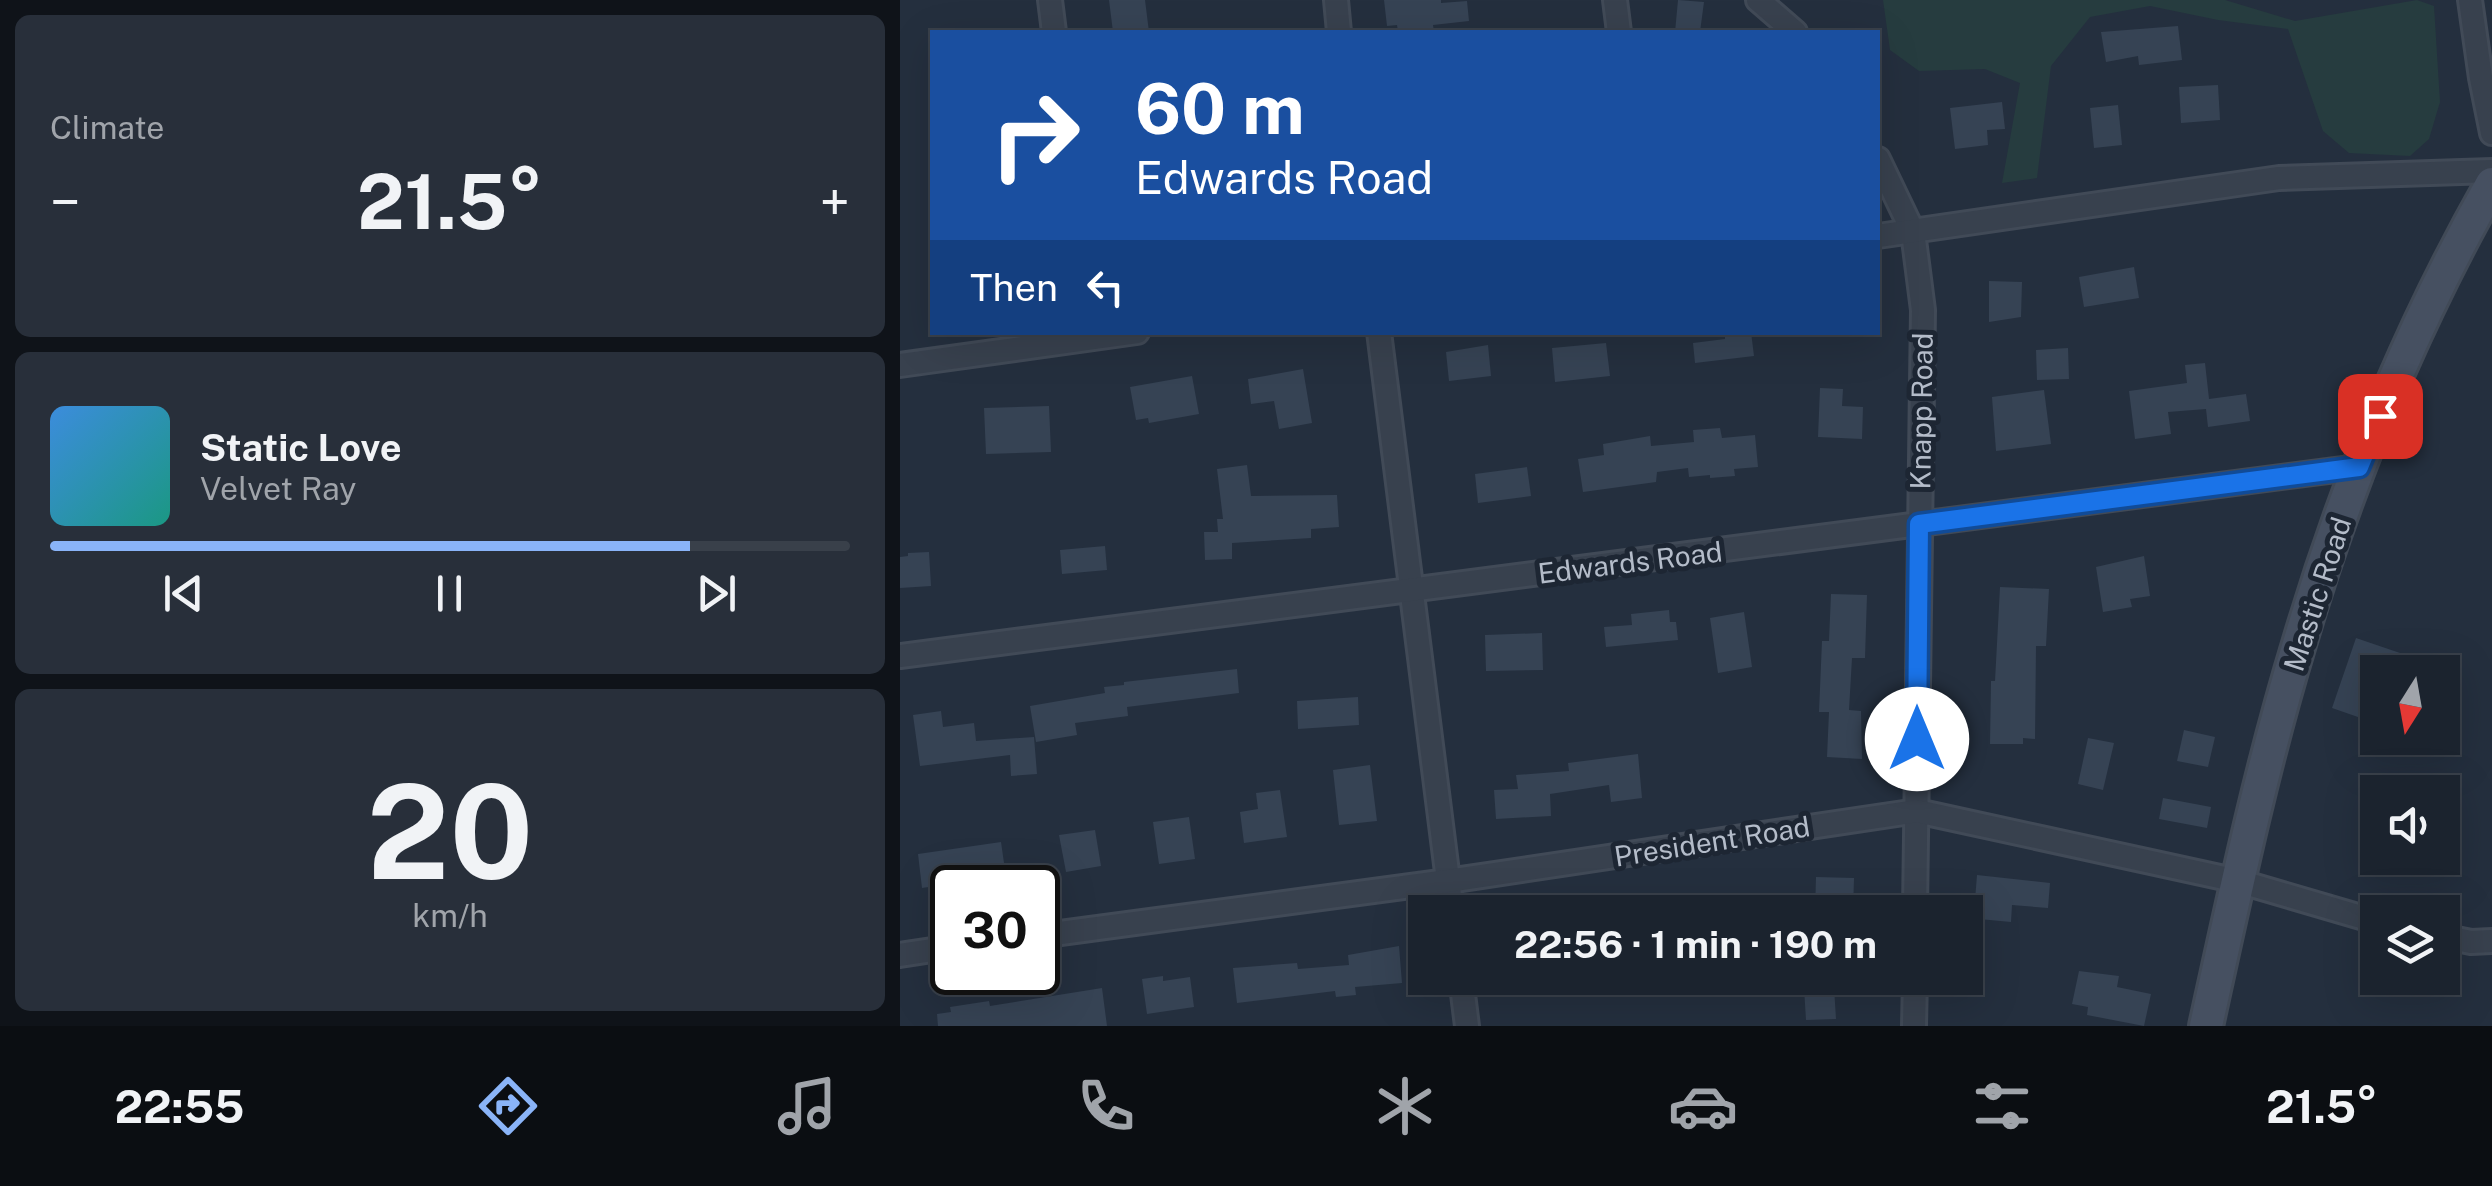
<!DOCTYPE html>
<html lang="en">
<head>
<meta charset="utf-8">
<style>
  body { margin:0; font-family:"Public Sans",sans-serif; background:#282f3a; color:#f1f3f6; height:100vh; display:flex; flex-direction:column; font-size:38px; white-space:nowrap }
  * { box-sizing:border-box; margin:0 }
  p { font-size:32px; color:#a0a4aa }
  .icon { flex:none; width:55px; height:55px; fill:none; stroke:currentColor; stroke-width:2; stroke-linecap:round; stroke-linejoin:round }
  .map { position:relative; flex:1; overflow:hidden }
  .details { display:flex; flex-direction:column; gap:15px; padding:15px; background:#0f1319; width:900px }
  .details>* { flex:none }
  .top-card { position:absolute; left:30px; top:30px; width:950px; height:305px; border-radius:0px; box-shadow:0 10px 40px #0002,0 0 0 2px #39404a; background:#1a4fa0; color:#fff; overflow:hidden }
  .needle { width:65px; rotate:191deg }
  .controls { position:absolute; left:1460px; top:655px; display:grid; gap:20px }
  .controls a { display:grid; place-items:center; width:100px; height:100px; border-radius:0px; background:#1b232e; box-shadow:0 10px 40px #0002,0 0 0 2px #39404a; font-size:50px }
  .speed { position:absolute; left:30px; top:865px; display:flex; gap:20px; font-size:50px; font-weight:700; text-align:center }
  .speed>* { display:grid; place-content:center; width:130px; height:130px; border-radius:50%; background:#1b232e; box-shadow:0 10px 40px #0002,0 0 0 2px #39404a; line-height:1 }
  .speed .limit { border:5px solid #111; border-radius:15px; background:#fff; color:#111 }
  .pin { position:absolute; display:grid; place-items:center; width:85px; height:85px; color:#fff; margin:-42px; border-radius:20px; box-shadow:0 5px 15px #0006 }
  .me { position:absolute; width:110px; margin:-55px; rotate:0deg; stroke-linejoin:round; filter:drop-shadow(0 0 8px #0008) }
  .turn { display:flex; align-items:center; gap:35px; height:210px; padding:0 40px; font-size:45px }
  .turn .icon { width:130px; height:130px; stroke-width:2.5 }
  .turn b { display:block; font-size:70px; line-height:85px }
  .then { display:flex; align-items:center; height:95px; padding:0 40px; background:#0003; gap:20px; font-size:38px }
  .big { font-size:75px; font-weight:700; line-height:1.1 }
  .details .tile { flex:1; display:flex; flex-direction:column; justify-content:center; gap:15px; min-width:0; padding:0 35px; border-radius:15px; background:#282f3a }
  .details .dial { align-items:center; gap:0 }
  .dial b { font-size:130px; line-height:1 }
  .song { display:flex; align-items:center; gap:30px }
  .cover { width:120px; height:120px; border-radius:15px; background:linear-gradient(135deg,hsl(210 70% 55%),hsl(170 70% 35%)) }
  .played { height:10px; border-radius:5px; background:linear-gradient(90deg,#8ab4f8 80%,#39404a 80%) }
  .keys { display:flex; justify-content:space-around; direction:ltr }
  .heat { display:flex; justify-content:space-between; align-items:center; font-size:55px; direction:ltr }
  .trip { position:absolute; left:508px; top:895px; width:575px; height:100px; border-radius:0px; background:#1b232e; box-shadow:0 10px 40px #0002,0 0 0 2px #39404a; font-weight:700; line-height:100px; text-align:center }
  .tabs { display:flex; height:160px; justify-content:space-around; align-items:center; background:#0b0e12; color:#a0a4aa }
  .tabs .icon { width:70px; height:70px }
  .tabs .current { color:#8ab4f8 }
  .tabs b { font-size:45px; color:#f1f3f6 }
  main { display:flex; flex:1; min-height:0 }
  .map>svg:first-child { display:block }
</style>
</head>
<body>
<main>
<section class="details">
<div class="tile"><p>Climate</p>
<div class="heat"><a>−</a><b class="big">21.5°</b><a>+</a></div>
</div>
<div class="tile">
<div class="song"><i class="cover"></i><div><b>Static Love</b><p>Velvet Ray</p></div></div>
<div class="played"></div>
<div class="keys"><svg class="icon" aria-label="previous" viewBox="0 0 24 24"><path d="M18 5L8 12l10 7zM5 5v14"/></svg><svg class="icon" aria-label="pause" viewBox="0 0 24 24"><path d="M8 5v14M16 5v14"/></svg><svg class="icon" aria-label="next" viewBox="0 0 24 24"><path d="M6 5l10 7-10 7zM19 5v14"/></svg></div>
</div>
<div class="tile dial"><b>20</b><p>km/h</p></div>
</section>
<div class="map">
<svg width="1592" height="1026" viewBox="0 0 1592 1026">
  <rect width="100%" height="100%" fill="#242f3e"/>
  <!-- green -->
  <polygon fill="#263c3f" points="983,0 1325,0 1395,21 1517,0 1534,6 1540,102 1529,139 1510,156 1449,153 1423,131 1388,29 1318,20 1250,6 1190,17 1151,66 1137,178 1102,183 1120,83 1085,69 1019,71 990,50"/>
  <!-- building -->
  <g fill="#364354">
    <polygon points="209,0 245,0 249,32 213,32"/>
    <polygon points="484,0 541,0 541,3 567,1 569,21 533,25 534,32 498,32 497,25 487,26"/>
    <polygon points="778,0 804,2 800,32 775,32"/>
    <polygon points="1278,26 1282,60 1239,65 1238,56 1206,62 1201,32"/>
    <polygon points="1318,85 1320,120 1281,123 1279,87"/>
    <polygon points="1102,102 1105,129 1087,130 1088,145 1055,149 1050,108"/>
    <polygon points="1218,105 1222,145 1194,148 1190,108"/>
    <polygon points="1234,267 1239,298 1184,307 1179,277"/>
    <polygon points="1089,281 1122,282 1121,317 1089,322"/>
    <polygon points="825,332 851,332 854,356 795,363 793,343 825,339"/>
    <polygon points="706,343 710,376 655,382 652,348"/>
    <polygon points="588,345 591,376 549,381 546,352"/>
    <polygon points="1168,348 1169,379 1137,380 1136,350"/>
    <polygon points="1305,363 1309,399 1346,394 1350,421 1308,427 1306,409 1268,412 1271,434 1235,439 1229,391 1287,383 1285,365"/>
    <polygon points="403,369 412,423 379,429 374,401 351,404 348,379"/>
    <polygon points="292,376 299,414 249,423 248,418 236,420 230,387"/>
    <polygon points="920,388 943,389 942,406 963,407 962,439 918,437"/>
    <polygon points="1144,390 1151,444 1096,451 1092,397"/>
    <polygon points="149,406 151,452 86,454 84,408"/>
    <polygon points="820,428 822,438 855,435 858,467 834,469 835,476 810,478 810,475 789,477 788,468 757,472 756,482 683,492 678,459 704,455 703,444 750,436 751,446 794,442 793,430"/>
    <polygon points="347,465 351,496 437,495 439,527 411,529 411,538 332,543 332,559 305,560 304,532 318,532 317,519 323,519 317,469"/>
    <polygon points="627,467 631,496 578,503 575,474"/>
    <polygon points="205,546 207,570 162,574 160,550"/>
    <polygon points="29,552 31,586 0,588 0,557 8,556 8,553"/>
    <polygon points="1244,556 1250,596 1230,599 1232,607 1203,612 1196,567"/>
    <polygon points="1100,587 1149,589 1146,646 1136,646 1135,739 1123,738 1123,744 1090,744 1091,681 1095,681"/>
    <polygon points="931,594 967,595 965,658 952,658 949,710 961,711 962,759 927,757 929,712 919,712 922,641 929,641"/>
    <polygon points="769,610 770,622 776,622 778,640 706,647 704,627 732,625 731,614"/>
    <polygon points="844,612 852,667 818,673 810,618"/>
    <polygon points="642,633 643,670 586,671 585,635"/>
    <polygon points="1456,638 1547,669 1546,672 1478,672 1478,724 1432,708"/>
    <polygon points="337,669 339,693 227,707 228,716 175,723 177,735 136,742 130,706 205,693 204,687 224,685 224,682"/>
    <polygon points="458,697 459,725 398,729 397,701"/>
    <polygon points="41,711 43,727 74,723 76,741 134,737 137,774 111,776 110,755 20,766 13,715"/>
    <polygon points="1284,730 1315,737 1308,767 1277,761"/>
    <polygon points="1188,738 1214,743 1203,790 1178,784"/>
    <polygon points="738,754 742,798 711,802 709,785 650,794 651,816 596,819 594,790 618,789 616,775 669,771 668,763"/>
    <polygon points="470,765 477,821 439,825 433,770"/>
    <polygon points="380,790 387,837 344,843 340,812 358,809 356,793"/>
    <polygon points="1263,798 1311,807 1307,828 1259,819"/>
    <polygon points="289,817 295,859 259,864 253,822"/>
    <polygon points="195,830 201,866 166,872 159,835"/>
    <polygon points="101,842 105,870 87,873 88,878 22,888 18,854"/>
    <polygon points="1077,875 1150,883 1148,908 1112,905 1111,922 1079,919 1081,900 1075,900"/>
    <polygon points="916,877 954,878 953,912 915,912"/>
    <polygon points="499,946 502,983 455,987 456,995 436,997 435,991 337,1003 333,968 397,963 398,969 449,965 448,955"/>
    <polygon points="1179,971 1219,976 1217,987 1251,994 1244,1026 1187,1015 1188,1007 1172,1004"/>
    <polygon points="263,976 263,981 290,977 294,1007 247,1014 242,979"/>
    <polygon points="934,987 936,1019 906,1020 904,988"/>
    <polygon points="202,988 207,1026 38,1026 37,1014 51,1012 50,1007 89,1001 90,1006"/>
  </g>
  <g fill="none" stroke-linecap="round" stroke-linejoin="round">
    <defs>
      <g id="street">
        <polyline points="150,0 154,32"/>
        <polyline points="436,0 439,32"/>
        <polyline points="715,0 719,32"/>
        <polyline points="858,0 895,32"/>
        <polyline points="1570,0 1581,78 1592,133"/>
        <polyline points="978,159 1013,232 1023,310 1015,912"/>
        <polyline points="978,236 1379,178 1592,171"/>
        <polyline points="479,332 552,912"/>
        <polyline points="0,365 237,332"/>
        <polyline points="0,656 1459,467"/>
        <polyline points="138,936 548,881 1017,811 1338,881 1478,922"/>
        <polyline points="1542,936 1571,942 1592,941"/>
        <polyline points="0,955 52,947"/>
        <polyline points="561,978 567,1026"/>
        <polyline points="1014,1026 1015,978"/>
      </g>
      <path id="secondary" d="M1306 1026C1334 898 1361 769 1399 644 1446 485 1510 329 1592 184"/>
    </defs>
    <!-- street casing -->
    <use href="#street" stroke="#414a57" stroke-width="28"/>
    <!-- secondary casing -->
    <use href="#secondary" stroke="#414a57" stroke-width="38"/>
    <!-- street -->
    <use href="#street" stroke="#38414e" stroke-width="22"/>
    <!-- secondary -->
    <use href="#secondary" stroke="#465061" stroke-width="32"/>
  </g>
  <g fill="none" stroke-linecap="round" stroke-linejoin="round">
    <defs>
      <polyline id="route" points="1017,739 1019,524 1459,467 1480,416"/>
    </defs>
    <!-- route casing -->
    <use href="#route" stroke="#114b97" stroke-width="25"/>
    <!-- route -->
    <use href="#route" stroke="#1a73e8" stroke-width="18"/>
  </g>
  <g text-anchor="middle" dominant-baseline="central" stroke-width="10" stroke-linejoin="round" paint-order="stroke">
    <!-- street labels -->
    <g font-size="28" fill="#b4bcc9" stroke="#1d2633">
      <text transform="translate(1021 411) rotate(-89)">Knapp Road</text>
      <text transform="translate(730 562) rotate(-7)">Edwards Road</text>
      <text transform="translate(1417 594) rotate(-72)">Mastic Road</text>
      <text transform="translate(812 841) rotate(-9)">President Road</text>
    </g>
  </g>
</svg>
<div class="controls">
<a><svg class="needle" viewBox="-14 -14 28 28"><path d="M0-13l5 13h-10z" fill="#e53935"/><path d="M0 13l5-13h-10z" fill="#a0a4aa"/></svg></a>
<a><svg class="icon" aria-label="sound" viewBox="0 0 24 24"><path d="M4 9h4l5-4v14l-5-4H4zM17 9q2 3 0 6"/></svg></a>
<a><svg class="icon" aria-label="layers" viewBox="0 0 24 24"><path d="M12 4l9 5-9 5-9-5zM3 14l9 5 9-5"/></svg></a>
</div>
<div class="speed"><div class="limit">30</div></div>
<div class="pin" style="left:1480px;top:416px;background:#d93025"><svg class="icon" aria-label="arrive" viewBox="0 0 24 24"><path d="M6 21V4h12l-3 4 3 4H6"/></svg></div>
<svg class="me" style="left:1017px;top:739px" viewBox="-20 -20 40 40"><circle r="19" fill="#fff"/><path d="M0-13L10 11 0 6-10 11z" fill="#1a73e8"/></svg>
<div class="trip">22:56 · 1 min · 190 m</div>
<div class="top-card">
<div class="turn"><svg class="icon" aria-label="right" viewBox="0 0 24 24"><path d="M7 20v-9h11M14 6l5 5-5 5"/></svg><div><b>60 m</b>Edwards Road</div></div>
<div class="then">Then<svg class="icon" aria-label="left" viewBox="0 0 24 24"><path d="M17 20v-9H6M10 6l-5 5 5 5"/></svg></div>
</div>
</div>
</main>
<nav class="tabs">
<b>22:55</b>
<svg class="icon current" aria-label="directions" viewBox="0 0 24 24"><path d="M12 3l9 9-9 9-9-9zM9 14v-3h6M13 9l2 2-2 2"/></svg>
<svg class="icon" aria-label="music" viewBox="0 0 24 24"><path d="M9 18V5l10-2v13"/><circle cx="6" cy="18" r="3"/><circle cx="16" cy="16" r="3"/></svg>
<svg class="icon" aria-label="phone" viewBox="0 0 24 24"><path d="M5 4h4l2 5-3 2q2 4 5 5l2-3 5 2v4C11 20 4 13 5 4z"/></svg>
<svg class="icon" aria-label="climate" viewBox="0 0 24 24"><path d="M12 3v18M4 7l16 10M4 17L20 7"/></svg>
<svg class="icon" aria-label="car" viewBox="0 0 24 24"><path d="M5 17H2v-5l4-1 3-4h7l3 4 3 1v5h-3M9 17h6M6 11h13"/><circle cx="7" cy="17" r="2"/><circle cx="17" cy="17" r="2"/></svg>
<svg class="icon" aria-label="filters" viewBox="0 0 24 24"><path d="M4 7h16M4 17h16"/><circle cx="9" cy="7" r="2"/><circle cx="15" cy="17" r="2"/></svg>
<b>21.5°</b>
</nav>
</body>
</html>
